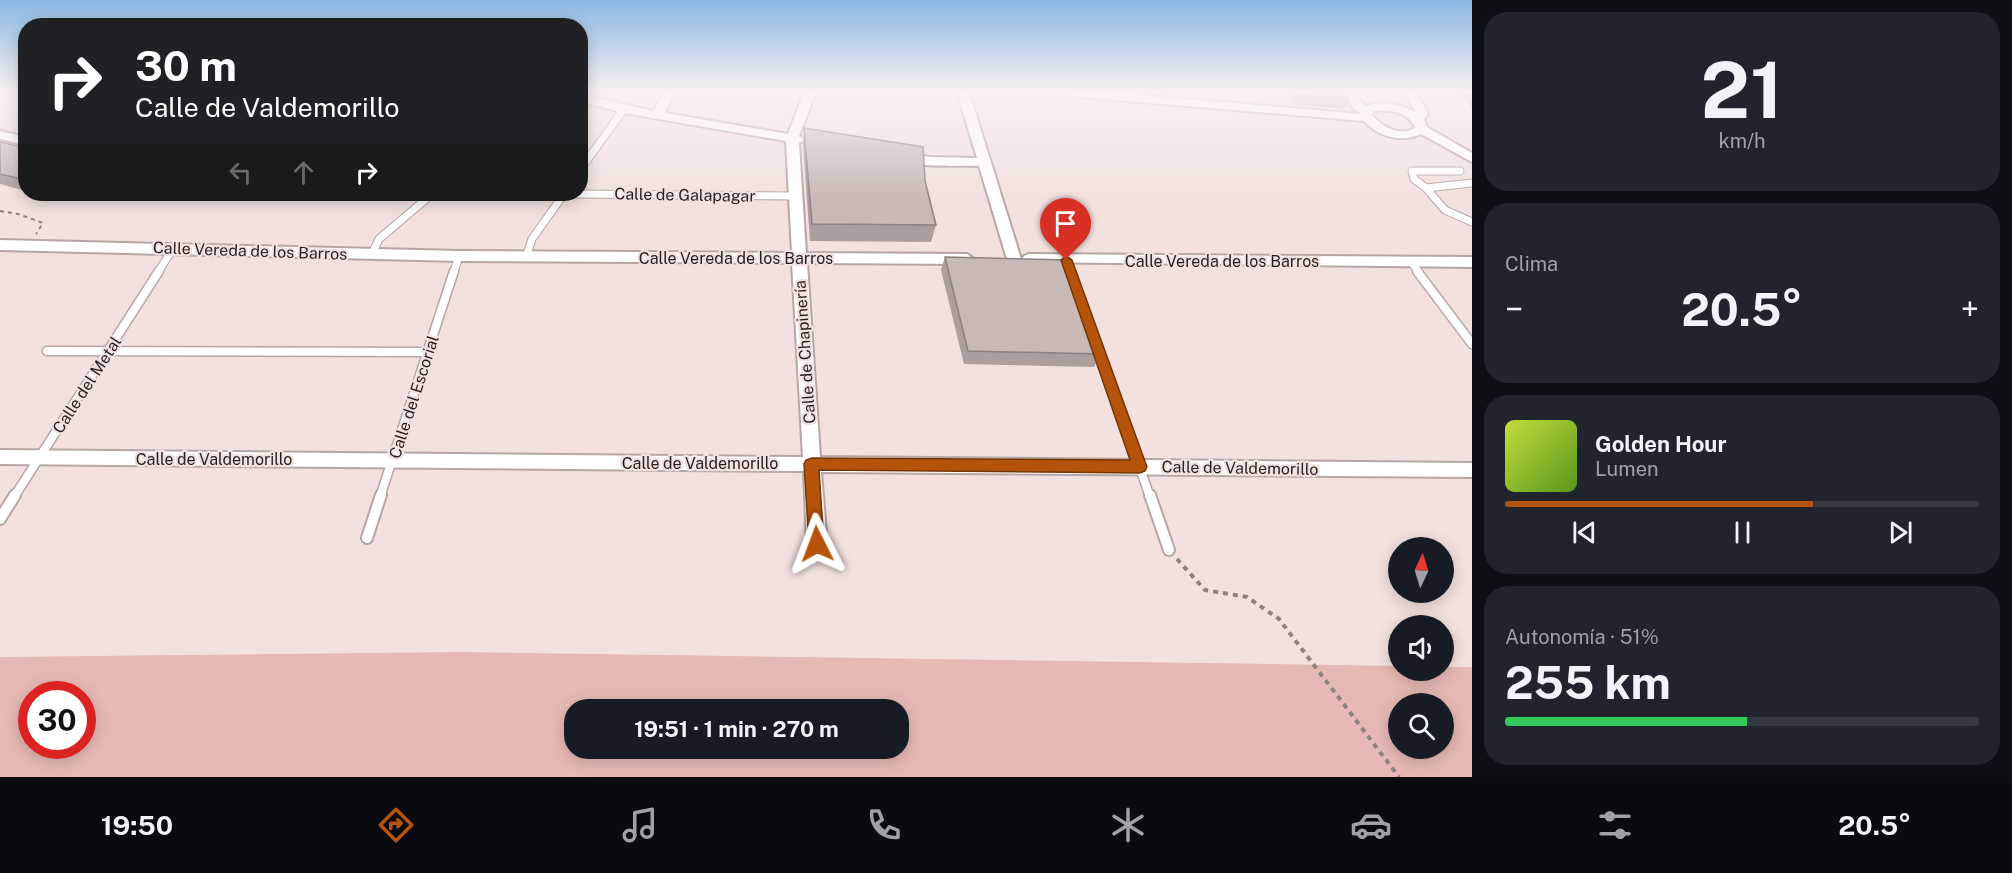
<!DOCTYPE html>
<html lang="es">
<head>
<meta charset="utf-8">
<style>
  body { margin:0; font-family:"Public Sans",sans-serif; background:#20242c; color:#f1f3f6; height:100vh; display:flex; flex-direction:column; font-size:22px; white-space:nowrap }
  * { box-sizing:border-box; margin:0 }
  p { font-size:20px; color:#9ea1a6 }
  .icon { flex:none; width:33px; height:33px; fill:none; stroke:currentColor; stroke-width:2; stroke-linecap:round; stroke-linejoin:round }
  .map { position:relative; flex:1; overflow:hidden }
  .panel { display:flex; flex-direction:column; gap:12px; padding:12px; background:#0d0f14; width:540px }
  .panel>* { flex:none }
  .guide { position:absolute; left:18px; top:18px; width:570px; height:183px; border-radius:24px; box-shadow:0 3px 15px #0003; background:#202124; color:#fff; overflow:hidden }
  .needle { width:39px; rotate:4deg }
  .controls { position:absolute; left:1388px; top:537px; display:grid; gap:12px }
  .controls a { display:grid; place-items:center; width:66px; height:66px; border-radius:50%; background:#171b24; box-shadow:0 3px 15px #0003; font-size:30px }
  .speed { position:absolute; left:18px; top:681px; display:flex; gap:12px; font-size:30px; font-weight:700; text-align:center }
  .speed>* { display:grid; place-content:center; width:78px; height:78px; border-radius:50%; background:#171b24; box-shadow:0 3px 15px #0003; line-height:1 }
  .speed .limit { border:9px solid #d22; background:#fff; color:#111 }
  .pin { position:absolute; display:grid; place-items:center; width:51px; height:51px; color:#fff; margin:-62px -26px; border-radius:50% 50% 50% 0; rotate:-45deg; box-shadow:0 0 6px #0007 }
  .pin .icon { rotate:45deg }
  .me { position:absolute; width:66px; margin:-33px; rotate:357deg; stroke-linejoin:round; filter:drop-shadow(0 0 4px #0008) }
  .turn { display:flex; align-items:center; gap:21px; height:126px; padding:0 18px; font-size:27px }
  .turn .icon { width:78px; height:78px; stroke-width:2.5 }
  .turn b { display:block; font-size:42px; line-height:51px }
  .lanes { display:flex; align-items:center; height:57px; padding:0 18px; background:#0003; justify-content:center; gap:30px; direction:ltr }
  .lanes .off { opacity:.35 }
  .big { font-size:45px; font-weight:700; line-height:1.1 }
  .panel .tile { flex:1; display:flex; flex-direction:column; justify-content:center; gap:9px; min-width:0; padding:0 21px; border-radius:24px; background:#20242c }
  .panel .dial { align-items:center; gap:0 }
  .dial b { font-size:78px; line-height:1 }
  .song { display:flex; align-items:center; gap:18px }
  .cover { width:72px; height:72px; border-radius:9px; background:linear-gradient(135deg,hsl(70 70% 55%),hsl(90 70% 35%)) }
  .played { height:6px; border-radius:3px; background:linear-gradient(90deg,#b45309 65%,#363941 65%) }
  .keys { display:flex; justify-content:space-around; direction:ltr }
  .heat { display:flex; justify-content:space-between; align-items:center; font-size:33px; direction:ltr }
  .charge { height:9px; border-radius:4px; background:linear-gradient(90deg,#34c759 51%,#363941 0) }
  .trip { position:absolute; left:564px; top:699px; width:345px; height:60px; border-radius:24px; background:#171b24; box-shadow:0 3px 15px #0003; font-weight:700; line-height:60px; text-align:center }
  .tab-bar { display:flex; height:96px; justify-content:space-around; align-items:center; background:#090b0e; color:#9ea1a6 }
  .tab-bar .icon { width:42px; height:42px }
  .tab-bar .active { color:#b45309 }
  .tab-bar b { font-size:27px; color:#f1f3f6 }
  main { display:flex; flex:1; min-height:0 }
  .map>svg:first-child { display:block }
</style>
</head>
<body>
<main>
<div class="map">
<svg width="1472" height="777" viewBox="0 0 1472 777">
  <rect width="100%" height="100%" fill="#f2e1df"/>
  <!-- green -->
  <path fill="#e7b9b4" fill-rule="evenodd" d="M461 652 1398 666V670H1443V667H1472V777H0V657ZM32 694H82V746H32ZM1398 704H1443V748H1398ZM574 710H898V748H574Z"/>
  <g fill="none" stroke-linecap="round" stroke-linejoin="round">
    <defs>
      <g id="service-far2">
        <polyline points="580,170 624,109"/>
        <polyline points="1472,183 1426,188 1445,210 1472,222"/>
        <polyline points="1426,188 1414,179 1412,171 1460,171"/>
        <polyline points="574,194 795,196"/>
        <polyline points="372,254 379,239 432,194"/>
        <polyline points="526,257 532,239 564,194"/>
        <polyline points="1411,262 1419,272"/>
        <polyline points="158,272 173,249"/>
        <polyline points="454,272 459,256"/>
      </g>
      <g id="service-far1">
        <polyline points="1417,271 1472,344"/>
        <polyline points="1097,347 1150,497"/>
        <polyline points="47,351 429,352"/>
        <polyline points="14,497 159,271"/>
        <polyline points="380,497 454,271"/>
      </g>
      <g id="service">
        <polyline points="1150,495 1169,550"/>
        <polyline points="0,519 15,495"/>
        <polyline points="367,538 381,495"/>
      </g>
      <g id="minor">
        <polygon points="663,92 675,92 665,113 788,134 804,92 816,92 799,136 806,140 799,143 806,253 967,254 974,259 967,264 807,263 820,457 1472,463 1472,477 821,472 827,544 824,550 817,553 810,550 807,544 804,471 0,464 0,450 803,457 792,263 459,261 0,250 0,240 459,251 792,253 786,141 624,113 580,101 580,94 654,111"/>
        <path d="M957 92H969L1021 259 1019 262 1014 264 1007 259 979 166C960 165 910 169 897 157L903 153 930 157 977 158Z"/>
        <path d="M1062 92H1105L1361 114 1353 108 1344 92H1356L1362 103 1367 106C1382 100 1401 105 1416 112L1404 92H1416L1428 114 1424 120 1427 127 1472 153V162L1421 134C1402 143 1378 137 1364 121L1068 96ZM1374 111C1388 109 1410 112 1415 128 1400 137 1382 127 1372 115Z"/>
        <polygon points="0,131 26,137 26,145 0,139"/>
        <polygon points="1029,254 1472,257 1472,267 1024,262 1022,259 1024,256"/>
      </g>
    </defs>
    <!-- service-far2 casing -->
    <use href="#service-far2" stroke="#b6a6a4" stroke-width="9"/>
    <!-- service-far1 casing -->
    <use href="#service-far1" stroke="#b6a6a4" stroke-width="11"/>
    <!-- service casing -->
    <use href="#service" stroke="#b6a6a4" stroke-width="14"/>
    <!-- minor casing -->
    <use href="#minor" stroke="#b6a6a4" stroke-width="4"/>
    <!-- path-far1 -->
    <polyline stroke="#8e8281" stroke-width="2" stroke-dasharray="4 4" stroke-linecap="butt" points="0,211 18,214 43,223 36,234"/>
    <!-- path -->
    <polyline stroke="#8e8281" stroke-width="4" stroke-dasharray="5 5" stroke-linecap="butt" points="1177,559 1205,590 1247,597 1279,619 1399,777"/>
    <!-- service-far2 -->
    <use href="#service-far2" stroke="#fff" stroke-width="7"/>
    <!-- service-far1 -->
    <use href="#service-far1" stroke="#fff" stroke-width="8"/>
    <!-- service -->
    <use href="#service" stroke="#fff" stroke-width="10"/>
    <!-- minor -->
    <use href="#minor" fill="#fff" fill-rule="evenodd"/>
  </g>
  <!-- wall -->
  <g fill="#ac9e9d">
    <polygon points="694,92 729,92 728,94"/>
    <polygon points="1288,92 1345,92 1349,100 1344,109 1294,104"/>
    <polygon points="1452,92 1472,92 1472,108 1462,94 1452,93"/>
    <polygon points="804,128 925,181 936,225 931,242 810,241 803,145"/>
    <polygon points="0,142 26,148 26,191 0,184"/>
    <polygon points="945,257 1101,354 1094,367 964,364 941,270"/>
  </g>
  <!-- building -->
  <g fill="#c8b8b6" stroke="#8c817f" stroke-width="1.5">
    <polygon points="1297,92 1345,92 1349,100 1299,95"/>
    <polygon points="804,128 923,147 925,181 936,225 812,224"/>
    <polygon points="0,142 26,148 26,180 0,174"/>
    <polygon points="945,257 1067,260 1101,354 968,351"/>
  </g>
  <!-- sky -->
  <linearGradient id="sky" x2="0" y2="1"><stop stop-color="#8ab8e3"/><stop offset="0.46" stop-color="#f9f2f1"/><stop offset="1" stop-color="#f9f2f1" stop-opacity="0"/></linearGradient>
  <rect width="1472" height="200" fill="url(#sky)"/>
  <!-- route -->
  <polygon fill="#b45309" stroke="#753606" stroke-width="1.5" points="1066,256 1072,260 1147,467 1145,471 1140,473 819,470 824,544 822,549 817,551 811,549 809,544 804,464 806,460 812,458 1130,460 1061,260"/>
  <g text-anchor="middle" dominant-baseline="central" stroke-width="4.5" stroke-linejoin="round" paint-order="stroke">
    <!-- street labels -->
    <g font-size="16" fill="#251f1f" stroke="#f2e1df">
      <text transform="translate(685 195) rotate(1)">Calle de Galapagar</text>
      <text transform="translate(250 251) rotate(2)">Calle Vereda de los Barros</text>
      <text x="736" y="258">Calle Vereda de los Barros</text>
      <text x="1222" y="261">Calle Vereda de los Barros</text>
      <text transform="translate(805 352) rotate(-94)">Calle de Chapinería</text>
      <text transform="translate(87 385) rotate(-57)">Calle del Metal</text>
      <text transform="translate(414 397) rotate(-72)">Calle del Escorial</text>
      <text x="214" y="459">Calle de Valdemorillo</text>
      <text x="700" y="463">Calle de Valdemorillo</text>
      <text transform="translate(1240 468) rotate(1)">Calle de Valdemorillo</text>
    </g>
  </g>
</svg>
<div class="controls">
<a><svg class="needle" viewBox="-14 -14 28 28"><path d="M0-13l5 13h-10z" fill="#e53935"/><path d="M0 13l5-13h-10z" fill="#9ea1a6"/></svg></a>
<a><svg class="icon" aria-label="sound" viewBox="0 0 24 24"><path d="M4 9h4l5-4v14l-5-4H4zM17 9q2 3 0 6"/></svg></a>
<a><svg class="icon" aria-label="search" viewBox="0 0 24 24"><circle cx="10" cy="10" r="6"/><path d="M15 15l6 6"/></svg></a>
</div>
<div class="speed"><div class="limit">30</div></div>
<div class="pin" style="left:1066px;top:260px;background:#d93025"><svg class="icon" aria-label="arrive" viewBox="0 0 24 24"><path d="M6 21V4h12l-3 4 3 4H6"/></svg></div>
<svg class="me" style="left:817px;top:544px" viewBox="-20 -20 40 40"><path d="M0-17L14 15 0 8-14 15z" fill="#b45309" stroke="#fff" stroke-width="4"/></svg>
<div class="trip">19:51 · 1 min · 270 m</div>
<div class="guide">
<div class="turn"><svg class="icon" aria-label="right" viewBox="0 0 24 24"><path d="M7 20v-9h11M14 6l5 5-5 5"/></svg><div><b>30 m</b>Calle de Valdemorillo</div></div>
<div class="lanes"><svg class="icon off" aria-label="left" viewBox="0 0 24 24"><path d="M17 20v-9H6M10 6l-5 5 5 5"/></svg><svg class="icon off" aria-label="ahead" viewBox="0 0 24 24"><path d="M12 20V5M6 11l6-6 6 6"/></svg><svg class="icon" aria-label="right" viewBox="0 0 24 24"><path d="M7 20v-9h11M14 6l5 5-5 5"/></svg></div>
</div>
</div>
<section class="panel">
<div class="tile dial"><b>21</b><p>km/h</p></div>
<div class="tile"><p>Clima</p>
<div class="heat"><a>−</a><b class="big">20.5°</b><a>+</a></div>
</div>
<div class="tile">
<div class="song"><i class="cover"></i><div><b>Golden Hour</b><p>Lumen</p></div></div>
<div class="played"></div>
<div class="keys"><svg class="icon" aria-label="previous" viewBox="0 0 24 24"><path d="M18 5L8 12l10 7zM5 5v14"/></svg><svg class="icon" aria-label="pause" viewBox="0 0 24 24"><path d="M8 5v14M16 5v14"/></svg><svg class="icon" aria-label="next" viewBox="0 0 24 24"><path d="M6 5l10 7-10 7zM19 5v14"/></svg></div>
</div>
<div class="tile"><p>Autonomía · 51%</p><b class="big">255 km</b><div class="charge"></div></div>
</section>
</main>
<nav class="tab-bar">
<b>19:50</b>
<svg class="icon active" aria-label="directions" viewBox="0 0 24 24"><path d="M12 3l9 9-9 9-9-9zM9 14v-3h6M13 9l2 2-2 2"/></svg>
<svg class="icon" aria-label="music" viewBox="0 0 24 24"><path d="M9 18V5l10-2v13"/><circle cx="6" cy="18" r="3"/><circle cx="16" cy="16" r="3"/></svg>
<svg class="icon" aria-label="phone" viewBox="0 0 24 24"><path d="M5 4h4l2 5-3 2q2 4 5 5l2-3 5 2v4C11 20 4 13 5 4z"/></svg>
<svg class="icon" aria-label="climate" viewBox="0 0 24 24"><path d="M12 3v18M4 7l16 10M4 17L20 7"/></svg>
<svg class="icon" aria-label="car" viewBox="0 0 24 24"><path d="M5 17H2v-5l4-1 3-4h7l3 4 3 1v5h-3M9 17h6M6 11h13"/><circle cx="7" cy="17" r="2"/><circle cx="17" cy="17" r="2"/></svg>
<svg class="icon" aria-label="filters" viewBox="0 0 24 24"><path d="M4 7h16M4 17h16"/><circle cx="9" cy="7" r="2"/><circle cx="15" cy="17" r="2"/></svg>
<b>20.5°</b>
</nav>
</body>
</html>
